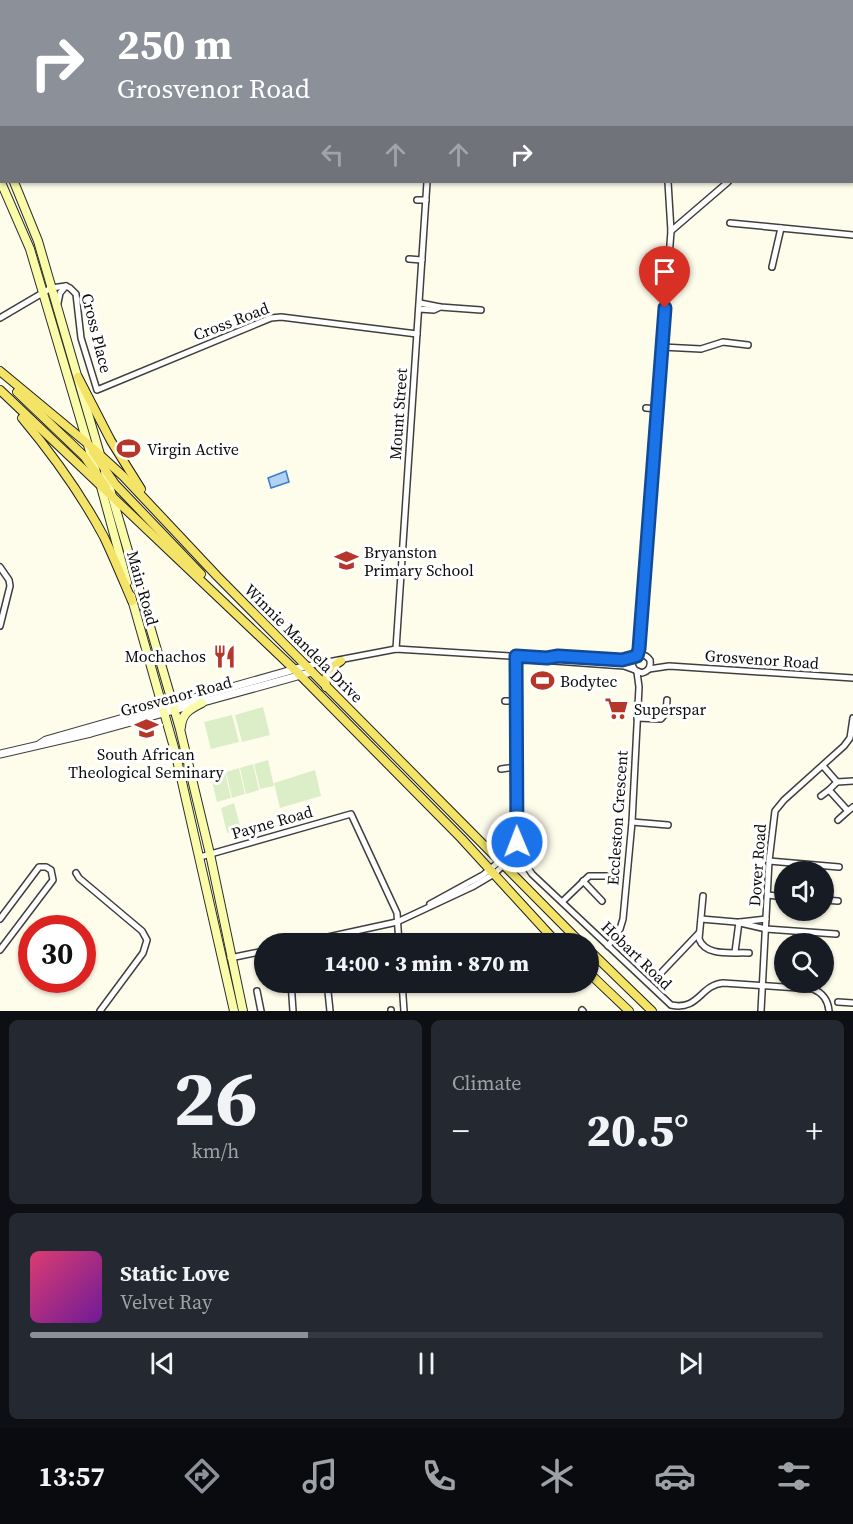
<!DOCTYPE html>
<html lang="en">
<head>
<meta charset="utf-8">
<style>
  body { margin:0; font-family:"Source Serif 4",serif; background:#242831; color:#f1f3f6; height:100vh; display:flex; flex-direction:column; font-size:22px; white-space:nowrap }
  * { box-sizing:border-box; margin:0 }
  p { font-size:20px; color:#9ea1a6 }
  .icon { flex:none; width:33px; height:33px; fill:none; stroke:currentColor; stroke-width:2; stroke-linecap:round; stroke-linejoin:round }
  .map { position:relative; height:1011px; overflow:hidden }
  .drawer { display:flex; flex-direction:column; gap:9px; padding:9px; background:#0d0f14; flex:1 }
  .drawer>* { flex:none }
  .top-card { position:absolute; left:0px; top:0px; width:854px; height:183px; box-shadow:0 2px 4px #0004; background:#8c9099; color:#fff; overflow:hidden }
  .buttons { position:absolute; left:774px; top:861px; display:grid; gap:12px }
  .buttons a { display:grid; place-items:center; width:60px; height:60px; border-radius:50%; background:#171b24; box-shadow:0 2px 4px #0004; font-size:30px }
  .speed { position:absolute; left:18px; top:915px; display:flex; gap:12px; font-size:30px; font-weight:700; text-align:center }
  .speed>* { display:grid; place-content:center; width:78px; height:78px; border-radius:50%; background:#171b24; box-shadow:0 2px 4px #0004; line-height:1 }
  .speed .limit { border:9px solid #d22; background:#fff; color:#111 }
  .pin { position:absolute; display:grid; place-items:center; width:51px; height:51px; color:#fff; margin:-62px -26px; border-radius:50% 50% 50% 0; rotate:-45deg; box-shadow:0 0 6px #0007 }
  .pin .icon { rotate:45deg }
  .me { position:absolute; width:66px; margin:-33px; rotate:359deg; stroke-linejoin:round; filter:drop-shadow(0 0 4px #0008) }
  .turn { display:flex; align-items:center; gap:21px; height:126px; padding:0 18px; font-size:27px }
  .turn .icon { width:78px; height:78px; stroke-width:2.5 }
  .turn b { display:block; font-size:42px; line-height:51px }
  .lanes { display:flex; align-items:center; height:57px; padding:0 18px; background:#0003; justify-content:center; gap:30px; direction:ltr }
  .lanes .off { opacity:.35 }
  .big { font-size:45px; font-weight:800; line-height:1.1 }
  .drawer .widget { flex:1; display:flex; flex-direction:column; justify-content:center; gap:9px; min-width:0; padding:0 21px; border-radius:9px; background:#242831 }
  .drawer .dial { align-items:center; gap:0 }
  .dial b { font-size:78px; line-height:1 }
  .song { display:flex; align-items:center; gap:18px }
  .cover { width:72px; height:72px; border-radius:9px; background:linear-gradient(135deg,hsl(340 70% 55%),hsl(280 70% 35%)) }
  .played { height:6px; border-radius:3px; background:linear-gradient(90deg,#8c9099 35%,#363941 35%) }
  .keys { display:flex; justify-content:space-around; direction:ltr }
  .heat { display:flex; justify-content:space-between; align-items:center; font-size:33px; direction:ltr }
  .drawer .tiles { flex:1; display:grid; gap:9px; grid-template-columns:1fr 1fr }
  .widget:last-child { grid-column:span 2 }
  .trip { position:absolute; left:254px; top:933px; width:345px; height:60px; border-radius:30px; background:#171b24; box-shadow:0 2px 4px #0004; font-weight:800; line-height:60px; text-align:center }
  .menu { display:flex; height:96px; justify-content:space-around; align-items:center; background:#090b0e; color:#9ea1a6 }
  .menu .icon { width:42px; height:42px }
  .menu .on { color:#8c9099 }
  .menu b { font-size:27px; color:#f1f3f6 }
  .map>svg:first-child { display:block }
</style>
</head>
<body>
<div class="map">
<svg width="853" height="1011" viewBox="0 0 853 1011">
  <rect width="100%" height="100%" fill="#fefdec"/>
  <!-- pitch -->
  <g fill="#dceec8">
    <polygon points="263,707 270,735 242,742 235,715"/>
    <polygon points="232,715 239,742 211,749 204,722"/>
    <polygon points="268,760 274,786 260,789 254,764"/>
    <polygon points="253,764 259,790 246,794 240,768"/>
    <polygon points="239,768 245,794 232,798 226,772"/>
    <polygon points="315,770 321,796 280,808 274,783"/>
    <polygon points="225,772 231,798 217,802 211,777"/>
    <polygon points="234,803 241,829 227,833 221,808"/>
  </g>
  <!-- water -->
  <polygon fill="#b2d2f3" stroke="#3c7dc8" stroke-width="1.5" points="286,471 289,482 271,488 268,478"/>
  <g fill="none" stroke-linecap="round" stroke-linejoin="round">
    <defs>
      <g id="minor">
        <polyline points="4,0 5,2"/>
        <polyline points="193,0 193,2"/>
        <polyline points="306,0 307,2"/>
        <polyline points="419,0 419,2"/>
        <polyline points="649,0 649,2"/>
        <polyline points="341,2 344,0"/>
        <polyline points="852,72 853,72"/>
        <polyline points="852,124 853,123"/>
        <polyline points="852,141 853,142"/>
        <polyline points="417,200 426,200"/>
        <polyline points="730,223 853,235"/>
        <polyline points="671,231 728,182"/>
        <polyline points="409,259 422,260"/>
        <polyline points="772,267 781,228"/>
        <polyline points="58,303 60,293 66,286"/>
        <polyline points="420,303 440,307 481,310"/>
        <polyline points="419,309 434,310 440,307"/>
        <polyline points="0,318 51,288 66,286 70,288 76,294 81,338 97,390 271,318 281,317 417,334"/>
        <polyline points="662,347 701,349 723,342 748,345"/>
        <polyline points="646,408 657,409"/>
        <polyline points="0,567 9,580 10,586 0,626"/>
        <polyline points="396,649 427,182"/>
        <path d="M516 656 517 842 524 862 532 874 671 1005C699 1011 700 985 723 983L813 989C823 993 828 1000 829 1011"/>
        <polyline points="637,656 643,606 671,231 668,182"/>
        <path d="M547 658 554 656C577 657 603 663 625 660 636 659 642 649 650 660 651 667 649 671 642 673L635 670 632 665 635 657"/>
        <polyline points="307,666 396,649 542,658 554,661 624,666 635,670"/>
        <polyline points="649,669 669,666 853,678"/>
        <polyline points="505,701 515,701"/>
        <polyline points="637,718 661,719 666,713 667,700"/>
        <polyline points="823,766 837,782"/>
        <polyline points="501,769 516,767"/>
        <polyline points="853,781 837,782 829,790 848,811 853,807"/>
        <polyline points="821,796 829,790"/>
        <polyline points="838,820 848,811"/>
        <polyline points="632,822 668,825"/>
        <polyline points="200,857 351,814 397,913 399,944"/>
        <polyline points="769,861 839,867"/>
        <polyline points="76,873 79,878 142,931 147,940 143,953 100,1011"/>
        <polyline points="583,881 602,901"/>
        <polyline points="768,895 784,897"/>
        <path d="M703 896 699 939C706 957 732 952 749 953"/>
        <polyline points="824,900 838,901"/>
        <polyline points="562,902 589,876 606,876"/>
        <polyline points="430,904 483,875 501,860"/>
        <polyline points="0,919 39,867 46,867 51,870 53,880 0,950"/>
        <polyline points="701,919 736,922 766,929 836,934"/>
        <polyline points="740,922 766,919"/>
        <polyline points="296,944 397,922 472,887 494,874 507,862 508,857 517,842"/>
        <polyline points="608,946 620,929 623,919 632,822 639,687 637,672"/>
        <polyline points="735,952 739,922"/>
        <polyline points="230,958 264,951"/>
        <polyline points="659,975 699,933"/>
        <polyline points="291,982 293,1011"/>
        <polyline points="327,982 330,1011"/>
        <polyline points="402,982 404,1011"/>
        <polyline points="257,991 261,1011"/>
        <polyline points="838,1002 853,1003"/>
        <polyline points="391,1010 391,1011"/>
        <polyline points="582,1010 583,1011"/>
        <polyline points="761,1011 769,861 775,811 784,800 844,746 850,738 853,718"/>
      </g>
      <g id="tertiary">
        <polyline points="40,744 46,740 306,666"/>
        <polyline points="0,754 91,733 312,672"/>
      </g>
      <g id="secondary">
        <polyline points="0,152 2,155"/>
        <polyline points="0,180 30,249 96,472"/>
        <polyline points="14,182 38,241 101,458"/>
        <polyline points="105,472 180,729 210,854 243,1011"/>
        <polyline points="100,483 127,582"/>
        <polyline points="131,596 175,751 234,1011"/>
        <path d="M181 727C182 713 190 709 202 703"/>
      </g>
      <g id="primary">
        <polyline points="0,371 88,444 123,476 217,576 582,944"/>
        <polyline points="78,377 111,441 141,489"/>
        <polyline points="0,390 295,670 461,838 558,944"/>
        <polyline points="17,392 84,456 106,487"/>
        <path d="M22 418C53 455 81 494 104 537 114 558 123 580 132 601"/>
        <polyline points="93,452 115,484 201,574"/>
        <path d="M326 687C324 673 330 668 341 661"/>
        <polyline points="588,949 652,1011"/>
        <polyline points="588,972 629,1011"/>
      </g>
    </defs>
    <!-- minor casing -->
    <use href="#minor" stroke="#3f3f3f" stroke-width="8"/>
    <!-- tertiary casing -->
    <use href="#tertiary" stroke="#3f3f3f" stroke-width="9"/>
    <!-- secondary casing -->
    <use href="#secondary" stroke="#2e2e2e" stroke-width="10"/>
    <!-- primary casing -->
    <use href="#primary" stroke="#1d1d1d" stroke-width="10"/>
    <!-- minor -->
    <use href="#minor" stroke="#fff" stroke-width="5"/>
    <!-- tertiary -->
    <use href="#tertiary" stroke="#fff" stroke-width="7"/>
    <!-- secondary -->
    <use href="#secondary" stroke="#fafca9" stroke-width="8"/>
    <!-- primary -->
    <use href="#primary" stroke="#f3e467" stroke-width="8"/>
  </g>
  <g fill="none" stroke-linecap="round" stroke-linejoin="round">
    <defs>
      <polyline id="route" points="517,842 516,656 547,658 558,656 622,660 637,656 639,649 665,308"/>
    </defs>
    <!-- route casing -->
    <use href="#route" stroke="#114b97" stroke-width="15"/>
    <!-- route -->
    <use href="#route" stroke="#1a73e8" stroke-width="10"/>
  </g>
  <!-- icons -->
  <defs>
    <symbol id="stadium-bare" viewBox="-9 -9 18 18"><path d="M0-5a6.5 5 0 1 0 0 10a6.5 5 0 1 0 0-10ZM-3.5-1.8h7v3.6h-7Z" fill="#b6362a" stroke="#fff" stroke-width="2.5" paint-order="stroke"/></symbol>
    <symbol id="school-bare" viewBox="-9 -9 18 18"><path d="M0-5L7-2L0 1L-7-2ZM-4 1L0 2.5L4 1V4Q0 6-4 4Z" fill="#b6362a" stroke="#fff" stroke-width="2.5" paint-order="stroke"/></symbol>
    <symbol id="restaurant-bare" viewBox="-9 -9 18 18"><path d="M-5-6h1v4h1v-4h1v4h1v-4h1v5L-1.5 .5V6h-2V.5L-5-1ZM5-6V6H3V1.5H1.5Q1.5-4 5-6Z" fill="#b6362a" stroke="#fff" stroke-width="2.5" paint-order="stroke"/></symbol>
    <symbol id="supermarket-bare" viewBox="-9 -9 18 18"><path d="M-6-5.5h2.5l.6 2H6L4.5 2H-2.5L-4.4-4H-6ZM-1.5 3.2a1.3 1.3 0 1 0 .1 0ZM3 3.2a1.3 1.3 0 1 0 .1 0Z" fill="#b6362a" stroke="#fff" stroke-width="2.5" paint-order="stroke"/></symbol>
  </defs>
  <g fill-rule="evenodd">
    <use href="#stadium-bare" x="112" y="432" width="33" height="33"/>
    <use href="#school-bare" x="330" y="544" width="33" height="33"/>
    <use href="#restaurant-bare" x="208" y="640" width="33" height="33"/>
    <use href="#stadium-bare" x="526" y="664" width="33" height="33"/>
    <use href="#supermarket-bare" x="600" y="692" width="33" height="33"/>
    <use href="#school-bare" x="130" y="712" width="33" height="33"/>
  </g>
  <g text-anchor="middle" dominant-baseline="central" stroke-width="6" stroke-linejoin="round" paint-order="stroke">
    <!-- street labels -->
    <g font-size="16" fill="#0c0c0c" stroke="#fff">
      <text transform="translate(231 321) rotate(-21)">Cross Road</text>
      <text transform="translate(97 333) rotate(76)">Cross Place</text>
      <text transform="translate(398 414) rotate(-86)">Mount Street</text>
      <text transform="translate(143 588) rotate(74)">Main Road</text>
      <text transform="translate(304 643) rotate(45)">Winnie Mandela Drive</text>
      <text transform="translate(762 659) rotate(4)">Grosvenor Road</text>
      <text transform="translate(176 696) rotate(-15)">Grosvenor Road</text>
      <text transform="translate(617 818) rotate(-86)">Eccleston Crescent</text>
      <text transform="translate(272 822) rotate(-16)">Payne Road</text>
      <text transform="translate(757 865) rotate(-86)">Dover Road</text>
      <text transform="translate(637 955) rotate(44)">Hobart Road</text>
    </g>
    <!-- poi labels -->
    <g font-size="16" fill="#0c0c0c" stroke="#fff" text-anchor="start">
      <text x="147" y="449">Virgin Active</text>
      <text x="364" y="552">Bryanston<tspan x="364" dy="18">Primary School</tspan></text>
      <text x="206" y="656" text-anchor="end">Mochachos</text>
      <text x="560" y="681">Bodytec</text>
      <text x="634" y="709">Superspar</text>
      <text x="146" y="754" text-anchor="middle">South African<tspan x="146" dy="18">Theological Seminary</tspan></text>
    </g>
  </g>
</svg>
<div class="buttons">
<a><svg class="icon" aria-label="sound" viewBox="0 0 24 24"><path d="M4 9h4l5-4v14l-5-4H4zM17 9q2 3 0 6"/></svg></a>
<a><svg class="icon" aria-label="search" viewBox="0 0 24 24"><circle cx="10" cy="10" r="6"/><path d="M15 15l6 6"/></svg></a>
</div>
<div class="speed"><div class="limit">30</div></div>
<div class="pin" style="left:665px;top:308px;background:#d93025"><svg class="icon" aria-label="arrive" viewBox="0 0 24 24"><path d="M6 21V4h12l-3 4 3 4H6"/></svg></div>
<svg class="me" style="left:517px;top:842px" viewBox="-20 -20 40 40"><circle r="17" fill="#1a73e8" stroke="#fff" stroke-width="3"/><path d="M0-11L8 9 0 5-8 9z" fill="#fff"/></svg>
<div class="trip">14:00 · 3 min · 870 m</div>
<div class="top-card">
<div class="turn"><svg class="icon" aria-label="right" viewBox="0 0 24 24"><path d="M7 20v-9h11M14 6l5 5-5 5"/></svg><div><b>250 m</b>Grosvenor Road</div></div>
<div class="lanes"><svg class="icon off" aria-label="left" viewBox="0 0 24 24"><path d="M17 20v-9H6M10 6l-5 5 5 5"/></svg><svg class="icon off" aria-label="ahead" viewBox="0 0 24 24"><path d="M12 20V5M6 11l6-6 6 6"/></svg><svg class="icon off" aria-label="ahead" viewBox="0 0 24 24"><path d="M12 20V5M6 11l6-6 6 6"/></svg><svg class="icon" aria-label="right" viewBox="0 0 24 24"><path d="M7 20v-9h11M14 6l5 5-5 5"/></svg></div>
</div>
</div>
<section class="drawer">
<div class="tiles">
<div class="widget dial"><b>26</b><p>km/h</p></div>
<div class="widget"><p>Climate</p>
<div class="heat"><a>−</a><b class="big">20.5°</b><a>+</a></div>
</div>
<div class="widget">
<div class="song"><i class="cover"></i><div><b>Static Love</b><p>Velvet Ray</p></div></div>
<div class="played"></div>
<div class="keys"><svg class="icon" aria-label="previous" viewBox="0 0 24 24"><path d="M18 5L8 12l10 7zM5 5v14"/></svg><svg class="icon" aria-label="pause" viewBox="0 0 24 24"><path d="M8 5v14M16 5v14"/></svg><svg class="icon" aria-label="next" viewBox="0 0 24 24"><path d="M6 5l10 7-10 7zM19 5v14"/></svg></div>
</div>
</div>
</section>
<nav class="menu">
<b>13:57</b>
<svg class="icon on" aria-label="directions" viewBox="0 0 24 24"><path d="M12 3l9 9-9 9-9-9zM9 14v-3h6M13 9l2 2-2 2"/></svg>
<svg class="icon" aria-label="music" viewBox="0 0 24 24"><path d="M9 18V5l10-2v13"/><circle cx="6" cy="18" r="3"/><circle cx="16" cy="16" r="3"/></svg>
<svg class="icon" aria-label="phone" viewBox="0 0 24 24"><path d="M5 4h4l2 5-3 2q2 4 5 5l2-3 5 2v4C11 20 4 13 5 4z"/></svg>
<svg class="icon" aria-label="climate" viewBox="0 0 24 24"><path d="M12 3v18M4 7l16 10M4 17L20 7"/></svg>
<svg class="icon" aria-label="car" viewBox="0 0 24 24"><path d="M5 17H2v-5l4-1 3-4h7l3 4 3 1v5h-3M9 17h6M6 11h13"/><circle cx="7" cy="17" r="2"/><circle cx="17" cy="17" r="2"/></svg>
<svg class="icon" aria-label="filters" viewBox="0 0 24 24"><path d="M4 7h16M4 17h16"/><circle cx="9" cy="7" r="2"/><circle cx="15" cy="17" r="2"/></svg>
</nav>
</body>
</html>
